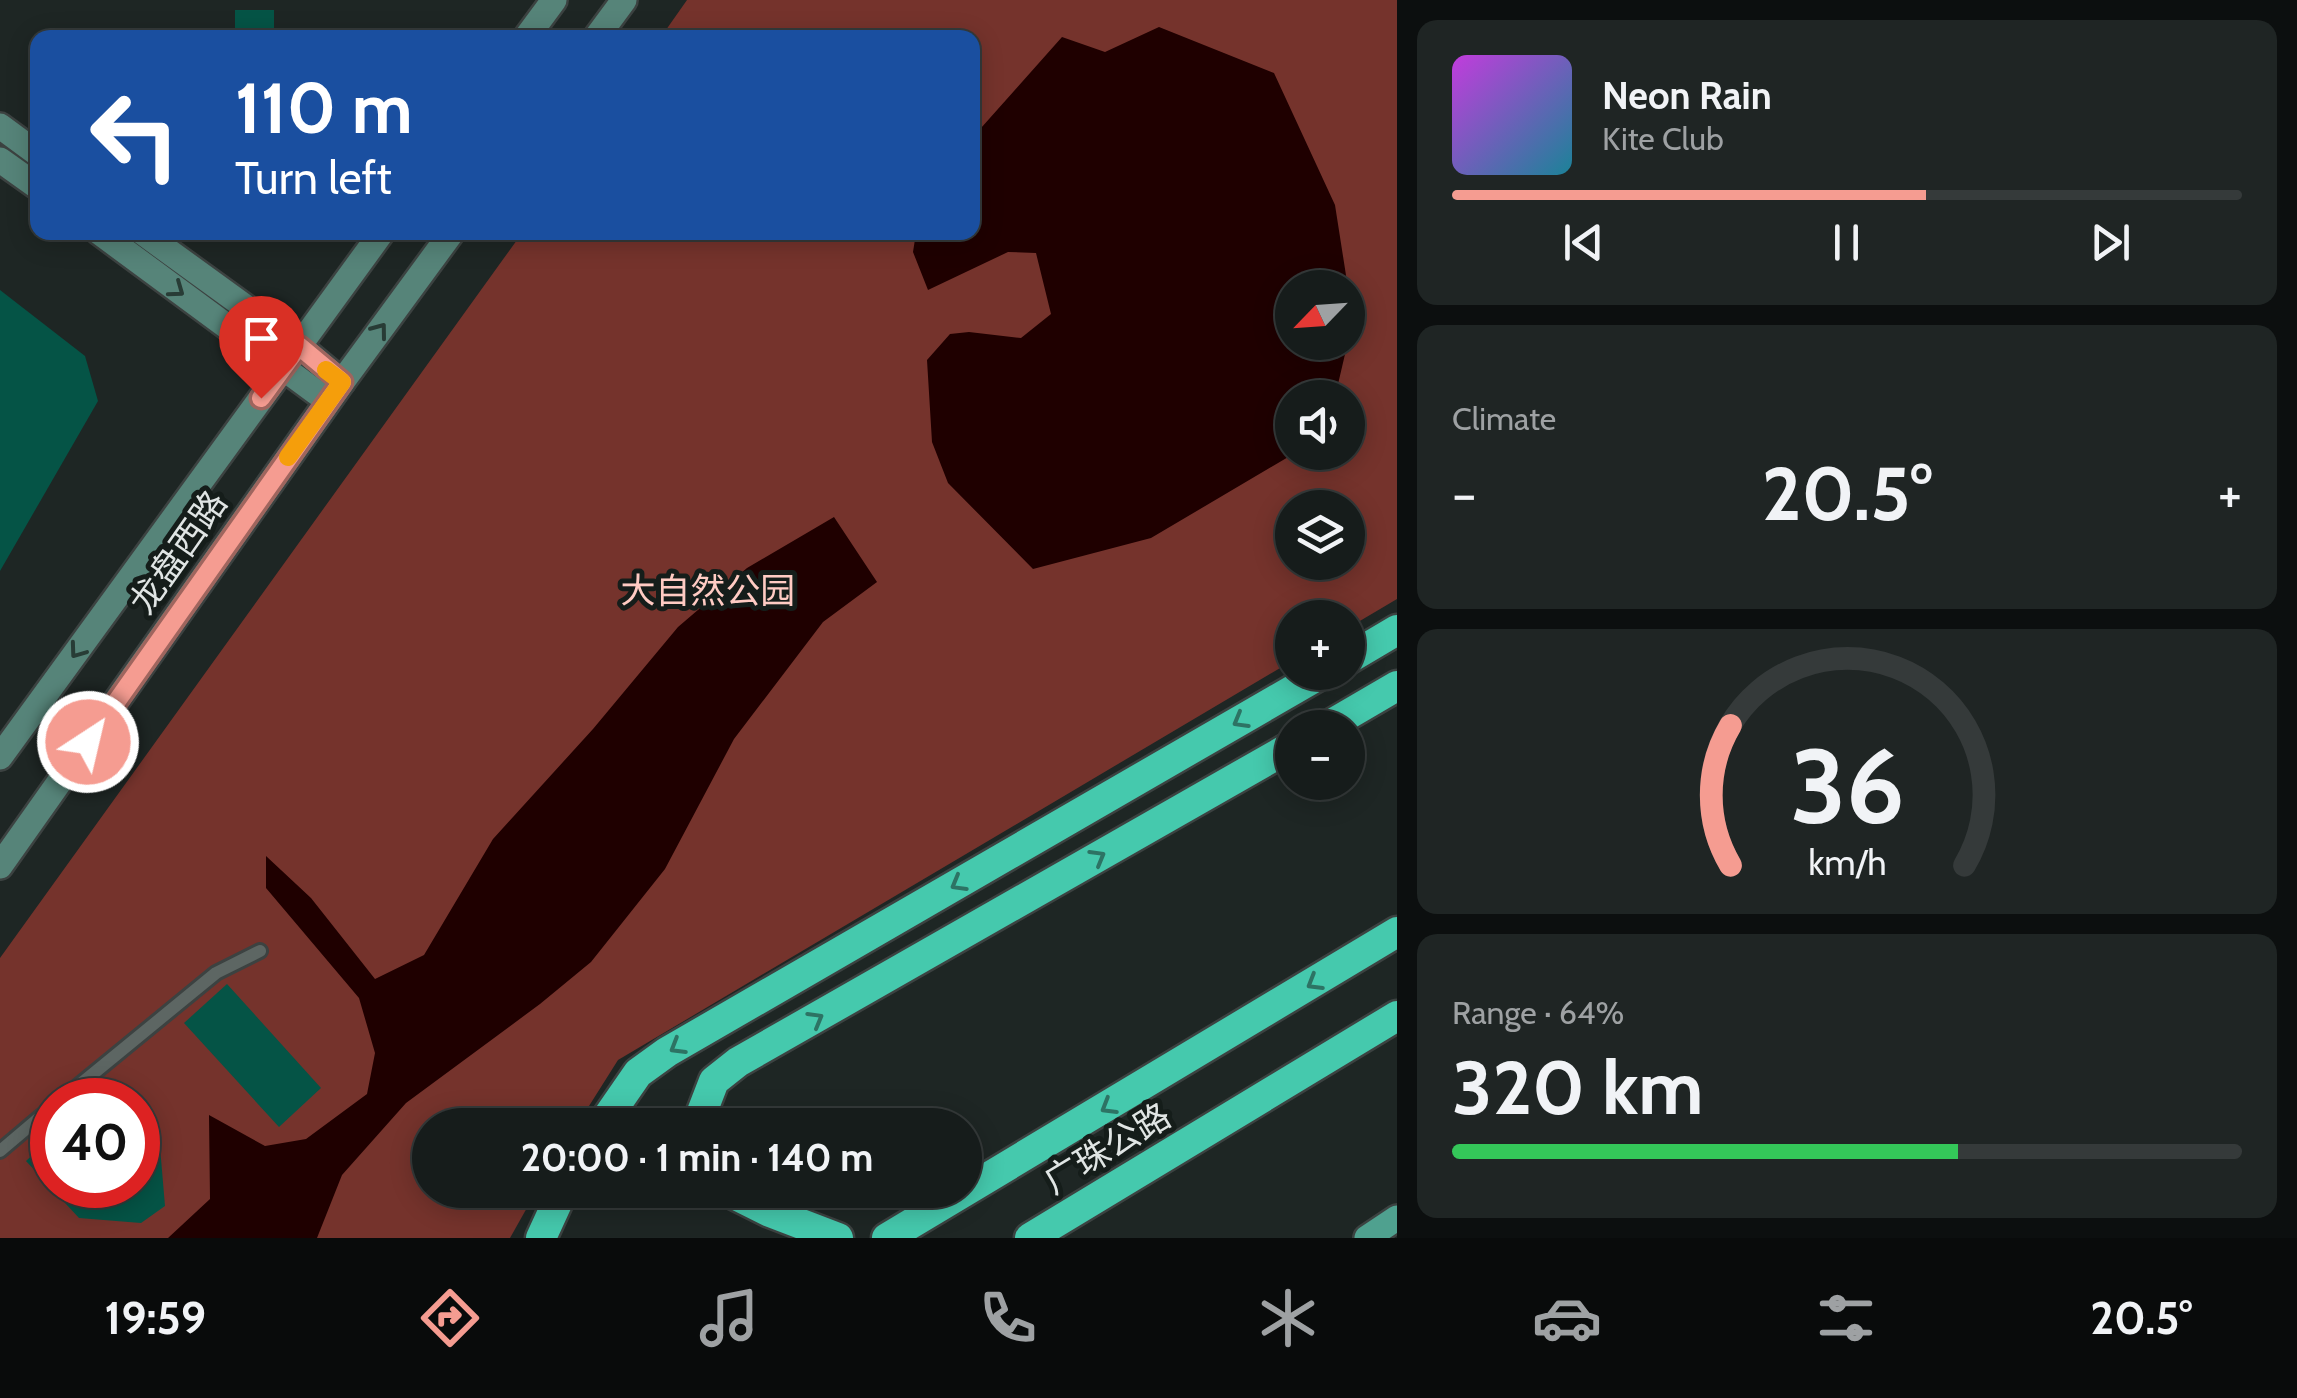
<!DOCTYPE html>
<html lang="en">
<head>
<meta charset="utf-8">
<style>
  body { margin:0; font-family:Cabin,"Noto Sans SC",sans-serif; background:#1f2524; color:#f1f3f6; height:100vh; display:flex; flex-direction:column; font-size:38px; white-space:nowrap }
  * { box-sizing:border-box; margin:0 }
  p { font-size:32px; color:#9ea1a3 }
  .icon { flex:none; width:55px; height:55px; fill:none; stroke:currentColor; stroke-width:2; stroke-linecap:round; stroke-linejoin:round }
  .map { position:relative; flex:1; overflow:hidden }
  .side { display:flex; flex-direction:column; gap:20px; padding:20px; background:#0c0f0f; width:900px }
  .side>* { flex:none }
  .guide { position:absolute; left:30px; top:30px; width:950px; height:210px; border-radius:20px; box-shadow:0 5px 25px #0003,0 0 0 2px #353a3a; background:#1a4fa0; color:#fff; overflow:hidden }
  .needle { width:65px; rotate:245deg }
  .buttons { position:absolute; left:1275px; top:270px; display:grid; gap:20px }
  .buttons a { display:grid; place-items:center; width:90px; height:90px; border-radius:50%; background:#161c1b; box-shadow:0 5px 25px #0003,0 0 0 2px #353a3a; font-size:50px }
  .speed { position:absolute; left:30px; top:1078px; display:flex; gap:20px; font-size:50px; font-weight:700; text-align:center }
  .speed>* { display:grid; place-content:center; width:130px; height:130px; border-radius:50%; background:#161c1b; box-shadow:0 5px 25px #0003,0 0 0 2px #353a3a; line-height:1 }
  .speed .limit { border:15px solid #d22; background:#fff; color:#111 }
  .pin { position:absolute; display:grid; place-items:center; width:85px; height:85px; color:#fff; margin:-102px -42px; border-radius:50% 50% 50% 0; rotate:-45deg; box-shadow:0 0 10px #0007 }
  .pin .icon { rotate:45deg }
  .me { position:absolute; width:110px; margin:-55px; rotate:35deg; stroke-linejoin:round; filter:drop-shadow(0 0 8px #0008) }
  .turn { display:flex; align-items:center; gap:35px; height:210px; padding:0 40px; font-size:45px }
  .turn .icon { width:130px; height:130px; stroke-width:2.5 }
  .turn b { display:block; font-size:70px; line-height:85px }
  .big { font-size:75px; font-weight:700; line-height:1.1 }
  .side .tile { flex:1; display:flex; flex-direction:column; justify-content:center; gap:15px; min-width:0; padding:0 35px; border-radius:20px; background:#1f2524 }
  .side .dial { align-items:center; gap:0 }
  .dial svg { height:260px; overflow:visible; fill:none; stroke:#353a3a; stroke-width:7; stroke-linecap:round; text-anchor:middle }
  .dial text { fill:#f1f3f6; stroke:none }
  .song { display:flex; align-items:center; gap:30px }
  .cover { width:120px; height:120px; border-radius:15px; background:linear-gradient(135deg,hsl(290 70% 55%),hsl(190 70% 35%)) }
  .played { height:10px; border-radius:5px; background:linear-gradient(90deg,#f59c91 60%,#353a3a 60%) }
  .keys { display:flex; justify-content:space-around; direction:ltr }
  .heat { display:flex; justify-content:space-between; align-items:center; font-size:55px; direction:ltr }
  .charge { height:15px; border-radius:8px; background:linear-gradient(90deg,#34c759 64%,#353a3a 0) }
  .trip { position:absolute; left:412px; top:1108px; width:570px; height:100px; border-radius:50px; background:#161c1b; box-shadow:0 5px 25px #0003,0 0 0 2px #353a3a; font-weight:700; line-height:100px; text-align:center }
  .tab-bar { display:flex; height:160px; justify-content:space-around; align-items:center; background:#090b0b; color:#9ea1a3 }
  .tab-bar .icon { width:70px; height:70px }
  .tab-bar .on { color:#f59c91 }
  .tab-bar b { font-size:45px; color:#f1f3f6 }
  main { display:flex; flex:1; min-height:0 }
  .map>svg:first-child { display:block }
</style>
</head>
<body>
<main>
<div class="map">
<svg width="1397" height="1238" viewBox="0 0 1397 1238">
  <rect width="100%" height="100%" fill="#1e2624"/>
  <!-- green -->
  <path fill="#75332c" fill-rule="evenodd" d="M687 0H1397V599L1348 628V618H1292V661L618 1060 577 1125H430V1190H537L510 1238H0V958L522 233 972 232V38L661 37ZM1292 288H1348V342H1292ZM1292 398H1348V452H1292ZM1292 508H1348V562H1292ZM52 1100H138V1185H52Z"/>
  <!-- water -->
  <g fill="#1f0000" fill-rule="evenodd">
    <path d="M1159 27 1274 73 1335 205 1353 320 1335 397 1292 398 1295 453 1151 538 1033 569 948 483 932 442 927 360 950 334 969 332 1021 338 1051 314 1036 253 1008 252 928 290 913 252 916 233 972 232 973 137 1062 37 1105 52ZM1292 288H1348V342H1292Z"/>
    <polygon points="834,517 877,582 823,622 734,739 665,869 591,962 540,1004 406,1103 342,1175 317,1238 168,1238 210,1199 209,1115 265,1146 306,1139 367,1094 375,1053 359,998 266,888 266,856 311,898 375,979 424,955 493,839 593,729 678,627 747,568"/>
  </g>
  <!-- building -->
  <g fill="#055446">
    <rect x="235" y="10" width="39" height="28"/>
    <polygon points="0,290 85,356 98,401 0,571"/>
    <polygon points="227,984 321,1088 279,1127 184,1023"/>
    <polygon points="104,1087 116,1100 90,1100"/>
    <polygon points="138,1123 160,1147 165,1206 141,1223 79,1218 26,1161 52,1136 52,1185 138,1185"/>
  </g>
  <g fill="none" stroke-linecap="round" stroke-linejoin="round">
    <defs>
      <g id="lane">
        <polyline points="61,1100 216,973 260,951"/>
        <polyline points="0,1151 52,1107"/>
      </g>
      <g id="secondary">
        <polyline points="526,38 554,0"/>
        <polyline points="596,38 624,0"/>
        <polyline points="0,126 38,154"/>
        <polyline points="0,160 38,187"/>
        <polyline points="99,232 328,401"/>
        <polyline points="142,232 299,346 342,382"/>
        <polyline points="0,757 382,232"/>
        <polyline points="0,866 342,382 452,232"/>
      </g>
      <polyline id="primary" points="1367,1238 1397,1218"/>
      <g id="highway">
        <polyline points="1348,659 1397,630"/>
        <polyline points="1325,728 1397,686"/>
        <polyline points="602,1125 638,1073 667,1052 1324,672"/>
        <polyline points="697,1125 714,1081 738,1062 1292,746"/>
        <polyline points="726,1190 770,1212 838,1238"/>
        <polyline points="541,1238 563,1190"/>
        <polyline points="887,1238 1397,932"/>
        <polyline points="1030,1238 1397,1016"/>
      </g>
    </defs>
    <!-- lane casing -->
    <use href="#lane" stroke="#3c4241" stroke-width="18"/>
    <!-- secondary casing -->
    <use href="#secondary" stroke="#3c4241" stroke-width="30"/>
    <!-- primary casing -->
    <use href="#primary" stroke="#3c4241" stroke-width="30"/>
    <!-- highway casing -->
    <use href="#highway" stroke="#3c4241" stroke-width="35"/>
    <!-- lane -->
    <use href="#lane" stroke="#5d6663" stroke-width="12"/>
    <!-- secondary -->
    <use href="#secondary" stroke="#568479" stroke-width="25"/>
    <!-- primary -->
    <use href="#primary" stroke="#4fa18f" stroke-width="25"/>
    <!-- highway -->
    <use href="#highway" stroke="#45c9ad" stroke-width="30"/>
  </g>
  <!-- one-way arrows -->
  <defs><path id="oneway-chevron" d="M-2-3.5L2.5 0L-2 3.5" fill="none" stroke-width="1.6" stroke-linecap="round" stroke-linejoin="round" transform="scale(2.5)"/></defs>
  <g stroke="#283c36">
    <use href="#oneway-chevron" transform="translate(177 290) rotate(36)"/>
    <use href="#oneway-chevron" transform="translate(380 330) rotate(-53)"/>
    <use href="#oneway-chevron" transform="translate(77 651) rotate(126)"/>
  </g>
  <g stroke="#2d7364">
    <use href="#oneway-chevron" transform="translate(1240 721) rotate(150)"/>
    <use href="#oneway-chevron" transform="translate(1098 857) rotate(-30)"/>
    <use href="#oneway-chevron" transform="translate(958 884) rotate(150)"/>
    <use href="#oneway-chevron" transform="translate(1314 983) rotate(149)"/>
    <use href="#oneway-chevron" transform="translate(816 1019) rotate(-30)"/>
    <use href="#oneway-chevron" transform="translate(677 1047) rotate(149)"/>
    <use href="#oneway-chevron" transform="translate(1108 1107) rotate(149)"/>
  </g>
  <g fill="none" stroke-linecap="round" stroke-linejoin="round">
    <defs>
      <polyline id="route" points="88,742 342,382 299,346 261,398"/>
    </defs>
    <!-- route casing -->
    <use href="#route" stroke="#9f655e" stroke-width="25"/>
    <!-- route -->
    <use href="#route" stroke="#f59c91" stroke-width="18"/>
    <!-- slow -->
    <polyline stroke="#f59e0b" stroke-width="18" points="288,457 342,382 326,370"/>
  </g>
  <g text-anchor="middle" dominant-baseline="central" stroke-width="10" stroke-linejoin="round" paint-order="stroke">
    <!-- street labels -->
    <g font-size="35" fill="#e0e5e4" stroke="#151d1a">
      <text transform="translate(178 552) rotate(-55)">龙盘西路</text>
      <text transform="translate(1107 1148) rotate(-31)">广珠公路</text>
    </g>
    <!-- park labels -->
    <g font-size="35" fill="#ffcbc3" stroke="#151d1a">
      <text x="708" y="590">大自然公园</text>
    </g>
  </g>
</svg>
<div class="buttons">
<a><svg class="needle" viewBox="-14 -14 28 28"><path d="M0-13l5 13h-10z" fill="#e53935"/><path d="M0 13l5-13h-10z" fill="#9ea1a3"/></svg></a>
<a><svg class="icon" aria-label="sound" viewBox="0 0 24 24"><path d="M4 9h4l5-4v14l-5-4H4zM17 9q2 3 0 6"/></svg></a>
<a><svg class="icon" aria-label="layers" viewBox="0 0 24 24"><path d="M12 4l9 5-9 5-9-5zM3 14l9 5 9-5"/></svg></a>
<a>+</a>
<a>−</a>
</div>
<div class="speed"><div class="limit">40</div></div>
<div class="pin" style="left:261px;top:398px;background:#d93025"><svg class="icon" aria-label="arrive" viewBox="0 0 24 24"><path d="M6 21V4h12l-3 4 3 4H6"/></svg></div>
<svg class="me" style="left:88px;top:742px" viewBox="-20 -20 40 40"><circle r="17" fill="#f59c91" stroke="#fff" stroke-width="3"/><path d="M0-11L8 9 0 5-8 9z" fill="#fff"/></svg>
<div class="trip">20:00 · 1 min · 140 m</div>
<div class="guide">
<div class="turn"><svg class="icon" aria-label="left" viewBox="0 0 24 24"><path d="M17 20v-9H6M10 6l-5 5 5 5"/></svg><div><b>110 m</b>Turn left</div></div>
</div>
</div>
<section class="side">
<div class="tile">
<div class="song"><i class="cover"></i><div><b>Neon Rain</b><p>Kite Club</p></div></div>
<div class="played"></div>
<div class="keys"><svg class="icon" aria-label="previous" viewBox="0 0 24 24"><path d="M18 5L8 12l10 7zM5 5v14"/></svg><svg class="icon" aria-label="pause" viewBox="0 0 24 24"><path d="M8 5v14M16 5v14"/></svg><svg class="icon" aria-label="next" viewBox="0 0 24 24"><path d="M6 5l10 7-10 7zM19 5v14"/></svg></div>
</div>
<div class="tile"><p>Climate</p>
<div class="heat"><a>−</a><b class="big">20.5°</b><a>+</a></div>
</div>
<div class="tile dial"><svg viewBox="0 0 100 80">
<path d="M14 69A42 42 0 1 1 86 69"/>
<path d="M14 69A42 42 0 0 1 14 26" stroke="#f59c91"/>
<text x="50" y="56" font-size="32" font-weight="700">36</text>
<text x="50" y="72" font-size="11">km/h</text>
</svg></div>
<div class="tile"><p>Range · 64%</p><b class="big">320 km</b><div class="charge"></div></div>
</section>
</main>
<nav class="tab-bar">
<b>19:59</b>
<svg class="icon on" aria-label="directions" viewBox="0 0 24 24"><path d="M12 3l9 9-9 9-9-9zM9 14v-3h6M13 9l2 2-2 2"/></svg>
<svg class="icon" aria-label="music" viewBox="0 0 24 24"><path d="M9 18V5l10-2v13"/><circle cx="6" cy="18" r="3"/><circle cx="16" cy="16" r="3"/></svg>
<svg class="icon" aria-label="phone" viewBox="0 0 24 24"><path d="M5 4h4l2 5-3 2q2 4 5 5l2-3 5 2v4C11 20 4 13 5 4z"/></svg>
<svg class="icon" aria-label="climate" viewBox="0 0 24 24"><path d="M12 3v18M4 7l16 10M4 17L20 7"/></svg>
<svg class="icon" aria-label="car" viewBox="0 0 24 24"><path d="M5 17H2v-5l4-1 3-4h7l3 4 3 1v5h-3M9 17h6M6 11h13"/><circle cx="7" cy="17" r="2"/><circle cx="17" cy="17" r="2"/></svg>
<svg class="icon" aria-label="filters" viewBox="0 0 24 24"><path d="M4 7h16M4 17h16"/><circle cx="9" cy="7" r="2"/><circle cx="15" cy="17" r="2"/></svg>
<b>20.5°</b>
</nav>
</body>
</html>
